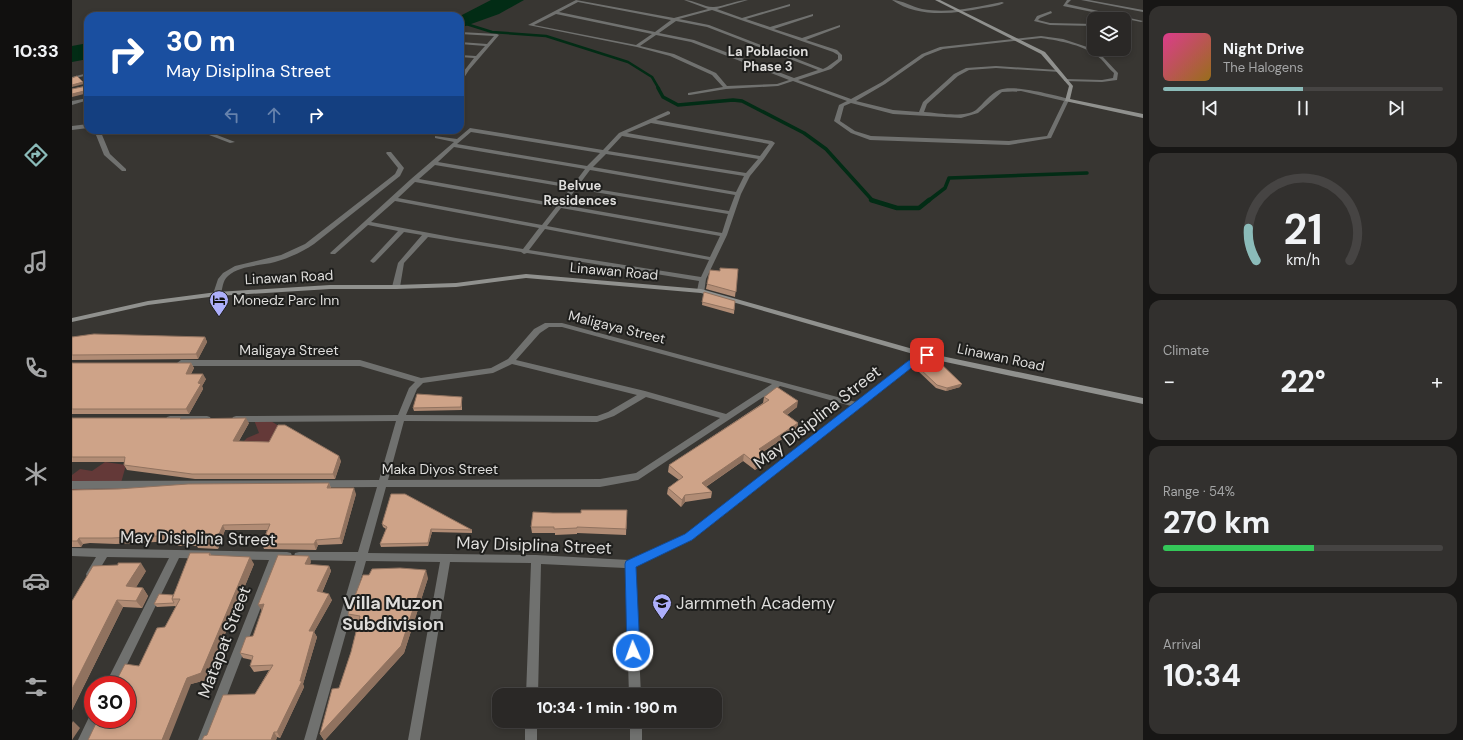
<!DOCTYPE html>
<html lang="en">
<head>
<meta charset="utf-8">
<style>
  body { margin:0; font-family:"DM Sans",sans-serif; background:#32302e; color:#f1f3f6; height:100vh; display:flex; flex-direction:column; font-size:15px; white-space:nowrap }
  * { box-sizing:border-box; margin:0 }
  p { font-size:13px; color:#a5a6a7 }
  .icon { flex:none; width:22px; height:22px; fill:none; stroke:currentColor; stroke-width:2; stroke-linecap:round; stroke-linejoin:round }
  .map { position:relative; flex:1; overflow:hidden }
  .drawer { display:flex; flex-direction:column; gap:6px; padding:6px; background:#171615; width:320px }
  .drawer>* { flex:none }
  .top-card { position:absolute; left:12px; top:12px; width:380px; height:122px; border-radius:12px; box-shadow:0 2px 6px #0003,0 0 0 1px #464443; background:#1a4fa0; color:#fff; overflow:hidden }
  .buttons { position:absolute; left:1015px; top:12px; display:grid; gap:8px }
  .buttons a { display:grid; place-items:center; width:44px; height:44px; border-radius:8px; background:#2a2826; box-shadow:0 2px 6px #0003,0 0 0 1px #464443; font-size:20px }
  .speed { position:absolute; left:12px; top:676px; display:flex; gap:8px; font-size:20px; font-weight:700; text-align:center }
  .speed>* { display:grid; place-content:center; width:52px; height:52px; border-radius:50%; background:#2a2826; box-shadow:0 2px 6px #0003,0 0 0 1px #464443; line-height:1 }
  .speed .limit { border:6px solid #d22; background:#fff; color:#111 }
  .pin { position:absolute; display:grid; place-items:center; width:34px; height:34px; color:#fff; margin:-17px; border-radius:8px; box-shadow:0 2px 6px #0006 }
  .me { position:absolute; width:44px; margin:-22px; rotate:358deg; stroke-linejoin:round; filter:drop-shadow(0 0 3px #0008) }
  .turn { display:flex; align-items:center; gap:14px; height:84px; padding:0 16px; font-size:18px }
  .turn .icon { width:52px; height:52px; stroke-width:2.5 }
  .turn b { display:block; font-size:28px; line-height:34px }
  .lanes { display:flex; align-items:center; height:38px; padding:0 16px; background:#0003; justify-content:center; gap:20px; direction:ltr }
  .lanes .off { opacity:.35 }
  .big { font-size:30px; font-weight:800; line-height:1.1 }
  .drawer .widget { flex:1; display:flex; flex-direction:column; justify-content:center; gap:6px; min-width:0; padding:0 14px; border-radius:12px; background:#32302e }
  .drawer .dial { align-items:center; gap:0 }
  .dial svg { height:104px; overflow:visible; fill:none; stroke:#464443; stroke-width:7; stroke-linecap:round; text-anchor:middle }
  .dial text { fill:#f1f3f6; stroke:none }
  .song { display:flex; align-items:center; gap:12px }
  .cover { width:48px; height:48px; border-radius:6px; background:linear-gradient(135deg,hsl(330 70% 55%),hsl(40 70% 35%)) }
  .played { height:4px; border-radius:2px; background:linear-gradient(90deg,#8bbbb9 50%,#464443 50%) }
  .keys { display:flex; justify-content:space-around; direction:ltr }
  .heat { display:flex; justify-content:space-between; align-items:center; font-size:22px; direction:ltr }
  .charge { height:6px; border-radius:3px; background:linear-gradient(90deg,#34c759 54%,#464443 0) }
  .trip { position:absolute; left:420px; top:688px; width:230px; height:40px; border-radius:12px; background:#2a2826; box-shadow:0 2px 6px #0003,0 0 0 1px #464443; font-weight:800; line-height:40px; text-align:center }
  main { display:flex; flex:1; min-height:0 }
  .tab-bar { display:flex; flex-direction:column; width:72px; justify-content:space-around; align-items:center; background:#11100f; color:#a5a6a7 }
  .tab-bar .icon { width:28px; height:28px }
  .tab-bar .selected { color:#8bbbb9 }
  .tab-bar b { font-size:18px; color:#f1f3f6 }
  .map>svg:first-child { display:block }
</style>
</head>
<body>
<main>
<nav class="tab-bar">
<b>10:33</b>
<svg class="icon selected" aria-label="directions" viewBox="0 0 24 24"><path d="M12 3l9 9-9 9-9-9zM9 14v-3h6M13 9l2 2-2 2"/></svg>
<svg class="icon" aria-label="music" viewBox="0 0 24 24"><path d="M9 18V5l10-2v13"/><circle cx="6" cy="18" r="3"/><circle cx="16" cy="16" r="3"/></svg>
<svg class="icon" aria-label="phone" viewBox="0 0 24 24"><path d="M5 4h4l2 5-3 2q2 4 5 5l2-3 5 2v4C11 20 4 13 5 4z"/></svg>
<svg class="icon" aria-label="climate" viewBox="0 0 24 24"><path d="M12 3v18M4 7l16 10M4 17L20 7"/></svg>
<svg class="icon" aria-label="car" viewBox="0 0 24 24"><path d="M5 17H2v-5l4-1 3-4h7l3 4 3 1v5h-3M9 17h6M6 11h13"/><circle cx="7" cy="17" r="2"/><circle cx="17" cy="17" r="2"/></svg>
<svg class="icon" aria-label="filters" viewBox="0 0 24 24"><path d="M4 7h16M4 17h16"/><circle cx="9" cy="7" r="2"/><circle cx="15" cy="17" r="2"/></svg>
</nav>
<div class="map">
<svg width="1071" height="740" viewBox="0 0 1071 740">
  <rect width="100%" height="100%" fill="#383632"/>
  <!-- green -->
  <g fill="#643938">
    <polygon points="182,420 197,420 212,429 198,445 169,444 175,438 187,433"/>
    <polygon points="33,462 54,465 47,490 0,490 0,475 8,469 20,471"/>
  </g>
  <!-- water -->
  <g fill="#022c15">
    <polygon points="419,0 452,0 427,14 388,28 388,16"/>
    <polygon points="16,43 16,59 0,62 0,46"/>
  </g>
  <g fill="none" stroke-linecap="round" stroke-linejoin="round">
    <!-- stream-far2 -->
    <polyline stroke="#022c15" stroke-width="2.5" points="388,22 420,32 474,36 556,62 580,77 587,89"/>
    <!-- stream-far1 -->
    <g stroke="#022c15" stroke-width="3.5">
      <polyline points="586,88 591,97 606,105 661,100 670,101 732,133 754,149 801,201"/>
      <polyline points="856,201 873,188 877,178 1015,173"/>
    </g>
    <!-- stream -->
    <polyline stroke="#022c15" stroke-width="4.5" points="799,200 825,208 847,208 857,200"/>
    <!-- street -->
    <g fill="#70716f" fill-rule="evenodd">
      <path d="M504 0 602 18 636 9 612 0C622 0 634 8 642 7 654 6 664 0 676 0L645 9 670 18 718 4V6L674 19 698 27 741 14V16L702 29 730 38 768 25V27L734 40 765 50 770 55V60L759 69 726 80 779 99 810 82 850 54 868 47 969 36 991 39 1015 47 1030 56 1046 73 1045 80 1030 82 992 81V80L994 79 1030 80 1041 78 1042 73C1037 69 1033 63 1029 59 1013 45 989 41 969 38L871 49 853 56 813 84 784 101 821 110 847 112 851 102 882 74 894 68 924 66 986 70 988 71V72L924 68 897 70 886 76 855 104 852 112C866 113 892 118 904 110 911 104 918 94 927 90 941 84 982 95 997 99V100L979 138 937 145 798 140 779 133 762 121 767 105 775 101 721 81 706 86 654 89 618 95H616V93L651 87 640 75 598 56 565 47 456 25ZM506 2 599 20 583 32 487 12ZM640 10 761 52 766 55V59L755 67 751 69 637 25 607 19ZM484 14 580 34 564 45 462 25ZM604 21 635 27 746 70 722 78 622 40 587 33ZM584 35 619 42 717 80 705 84 655 86 644 73 602 54 568 46ZM949 91 992 101 975 136 937 141 799 136 783 131 768 121 772 106 779 103 821 114 889 118 906 113 930 92Z"/>
      <path d="M820 0C830 0 840 7 850 9 876 14 904 7 930 2L932 3C926 6 918 7 911 8 882 14 846 18 820 0Z"/>
      <polygon points="995,0 999,0 995,4 1071,21 1069,22 991,6"/>
      <polygon points="1009,0 1017,0 1071,10 1071,12"/>
      <polygon points="979,11 980,13 968,18 966,20 978,23 1022,24 1022,26 978,25 962,21 965,16"/>
      <polygon points="388,32 425,34 427,35 397,70 390,81 388,81 388,76 402,58 388,57 388,55 404,56 413,46 388,44 388,42 415,44 422,36 388,34"/>
      <polygon points="16,73 16,75 0,79 0,77"/>
      <polygon points="16,85 16,87 0,91 0,89"/>
      <polygon points="16,98 16,100 0,105 0,101"/>
      <path d="M596 111 598 112V114L584 120 700 141 703 143 692 159 678 176 669 194 655 235 634 279 632 293H629L625 291 627 281 455 253 452 254 449 252 356 237 332 263 328 287 324 289 320 287 326 263 350 235 332 232 303 262 301 263 298 261 299 260 326 231 296 225 263 254H259L258 253 339 179 382 142 363 138V136L385 139 398 128 531 150 547 133ZM579 123 697 144 688 156 555 133ZM399 132 528 153 515 166 385 144ZM550 136 686 159 674 173 536 151ZM382 147 513 169 501 185 366 162ZM534 154 672 176 664 192 521 167ZM363 165 499 188 486 204 347 179ZM518 170 663 195 657 211 506 186ZM343 182 484 207 470 225 326 198ZM504 189 656 214 650 233 492 205ZM323 201 467 228 451 249 384 238 299 222ZM489 208 648 236 638 257 475 226ZM473 229 637 260 629 277 457 250Z"/>
      <polygon points="16,124 16,128 0,130 0,126"/>
      <polygon points="22,130 28,130 38,154 54,169 54,171 50,171 32,155"/>
      <polygon points="124,130 132,130 163,142 158,143"/>
      <path d="M315 152H319L332 168 328 176 242 244C230 252 217 258 203 262 188 266 168 265 156 276 150 281 151 289 148 296H142L141 294 146 279 151 273 163 266 209 255 233 244 323 174 326 168 314 153Z"/>
      <path d="M473 323H490L784 402C797 393 845 350 858 353L859 355 843 365 620 540 563 566 569 695H557L553 568 469 564 466 695H454L459 563 378 562 348 740H336L368 562 294 561 244 740H232L284 561 227 560 223 559 222 556 223 553 227 552H286L305 487 0 489V481L307 480 324 421 164 422 161 421 160 419 161 417 164 416 326 415 337 388 343 382 288 366H109L105 363 109 360H288L349 378 419 368 436 359 462 329ZM477 327H490L700 384 654 414 573 391 444 360 468 333ZM440 364 565 395 536 412 525 416 334 415 345 389 351 383 421 373ZM708 386 779 406 614 534 557 560 464 555 296 553 314 487H528L566 480ZM574 397 648 418 564 473 528 479 316 480 332 421 525 422 542 416Z"/>
      <polygon points="98,416 135,416 138,417 139,419 138,421 135,422 98,422 95,421 94,419 95,417"/>
      <polygon points="0,548 215,552 219,553 220,556 219,559 207,560 138,740 126,740 197,560 107,558 45,685 33,685 97,558 35,557 23,577 19,578 15,577 14,574 24,557 0,556"/>
      <polygon points="21,713 21,719 28,719 18,740 6,740 18,715"/>
      <rect x="453" y="721" width="12" height="19"/>
      <rect x="558" y="721" width="12" height="19"/>
    </g>
    <!-- secondary -->
    <g fill="#90918e" fill-rule="evenodd">
      <polygon points="863,0 868,0 973,52 1001,86 998,99 1071,114 1071,118 993,101 997,86 969,54"/>
      <polygon points="454,274 629,289 855,353 1071,398 1071,404 855,358 629,293 454,278 384,287 324,289 258,289 145,296 76,305 0,322 0,318 76,301 145,292 258,285 324,285 384,283"/>
    </g>
  </g>
  <!-- wall -->
  <g fill="#b18c75">
    <polygon points="666,269 663,297 634,289 635,284 648,271"/>
    <polygon points="632,292 663,301 662,314 630,305"/>
    <polygon points="0,337 133,337 135,342 126,359 0,360"/>
    <polygon points="0,363 119,363 122,368 119,374 134,379 130,386 131,389 117,414 0,414"/>
    <polygon points="847,368 888,387 874,391 864,388 846,371"/>
    <polygon points="692,397 725,407 715,415 726,423 725,429 691,452 695,462 683,470 671,461 634,487 640,492 639,498 613,502 609,507 595,494 596,488 607,480 596,472 597,465 691,403"/>
    <polygon points="390,401 390,410 342,411 341,408"/>
    <polygon points="0,418 109,419 177,423 167,441 269,461 263,479 123,479 55,470 52,465 52,462 0,462"/>
    <polygon points="257,483 259,488 284,494 270,544 246,545 244,550 192,549 190,544 195,530 153,530 146,549 126,548 125,546 106,546 103,541 44,544 18,543 11,544 9,547 0,547 0,490"/>
    <polygon points="555,510 554,535 505,533 505,534 483,535 483,533 460,533 459,527 481,513 509,513"/>
    <polygon points="310,524 400,530 400,533 360,532 356,546 309,547 308,544 314,529 311,527"/>
    <polygon points="138,553 139,555 182,564 134,680 119,684 67,666 93,627 104,606 85,607 82,604 101,595"/>
    <polygon points="239,561 238,565 257,566 259,571 250,593 260,600 242,632 245,637 231,684 232,687 208,738 205,737 204,740 130,740 183,694 197,670 182,672 178,666 180,660 171,658 168,653 181,636"/>
    <polygon points="74,571 64,587 71,588 76,596 70,608 51,607 0,710 0,601"/>
    <polygon points="356,578 332,653 253,740 252,740 248,734 267,688 279,652 286,623 279,622 276,614"/>
  </g>
  <!-- shaded-wall -->
  <g fill="#90725f">
    <polygon points="11,82 12,84 0,87 0,85"/>
    <polygon points="16,90 16,93 0,97 0,94"/>
    <polygon points="133,337 135,342 126,359 124,354"/>
    <polygon points="119,363 122,368 116,379 114,374"/>
    <polygon points="131,374 134,379 130,386 131,389 117,414 114,409"/>
    <polygon points="890,384 888,387 874,391 875,388"/>
    <polygon points="726,401 725,407 710,418 711,412"/>
    <polygon points="174,418 177,423 164,446 161,441"/>
    <polygon points="726,423 725,429 686,455 687,449"/>
    <polygon points="672,454 671,461 629,490 630,483"/>
    <polygon points="267,456 269,461 263,479 261,474"/>
    <polygon points="696,456 695,462 683,470 684,464"/>
    <polygon points="257,483 259,489 255,488"/>
    <polygon points="282,488 284,494 270,544 268,538"/>
    <polygon points="613,495 613,502 609,507 610,500"/>
    <polygon points="151,525 153,530 146,549 143,543"/>
    <polygon points="359,529 360,532 356,546 356,543"/>
    <polygon points="7,538 11,544 9,547 5,541"/>
    <polygon points="244,540 246,545 244,550 242,544"/>
    <polygon points="237,556 239,561 235,570 233,564"/>
    <polygon points="178,557 182,564 134,680 119,684 97,740 90,740 115,678"/>
    <polygon points="69,563 74,571 60,594 54,586"/>
    <polygon points="257,566 259,571 248,597 245,591"/>
    <polygon points="354,570 356,578 332,653 253,740 252,740 248,734"/>
    <polygon points="71,588 76,596 70,608 64,601"/>
    <polygon points="257,594 260,600 242,632 245,637 231,684 232,687 208,738 205,732 228,681 237,631"/>
    <polygon points="45,600 51,607 0,710 0,689"/>
    <polygon points="192,604 190,611 186,605"/>
    <polygon points="1,721 8,728 0,740 0,723"/>
    <polygon points="202,732 205,737 204,740 199,740"/>
  </g>
  <!-- building -->
  <g fill="#cea388" stroke="#90725f">
    <polygon points="5,76 11,82 0,85 0,78"/>
    <polygon points="15,86 16,87 16,90 0,94 0,89"/>
    <polygon points="648,268 666,269 664,292 635,284 638,270 648,271"/>
    <polygon points="632,292 663,301 662,310 630,302"/>
    <polygon points="22,334 133,337 124,354 0,355 0,337"/>
    <polygon points="863,358 890,384 875,388 865,385 847,368"/>
    <polygon points="0,363 119,363 114,374 131,374 126,383 129,384 114,409 0,409"/>
    <polygon points="705,387 726,401 711,412 726,423 687,449 696,456 684,464 672,454 630,483 640,492 613,495 610,500 596,488 611,477 597,465 697,400 692,397"/>
    <polygon points="345,394 390,397 389,407 341,408"/>
    <polygon points="0,418 109,418 108,419 174,418 161,441 197,442 206,425 213,425 267,456 261,474 120,474 52,465 53,457 0,457"/>
    <polygon points="257,483 255,488 282,488 268,538 244,540 242,544 190,544 198,524 151,525 143,543 123,543 124,540 103,540 108,535 40,538 7,538 5,541 0,541 0,490 46,489 116,484"/>
    <polygon points="319,494 333,494 400,530 359,529 356,543 308,544 315,527 310,524"/>
    <polygon points="509,510 555,510 554,529 505,527 505,528 482,529 482,527 459,527 461,512 481,513 509,513"/>
    <polygon points="118,553 138,553 137,555 178,557 129,673 115,678 90,740 16,740 26,719 55,719 55,685 42,685 53,664 67,666 85,628 93,627 108,599 100,599"/>
    <polygon points="206,555 237,556 233,564 257,566 245,591 257,594 237,631 242,631 228,681 230,681 205,732 202,732 199,740 130,740 132,736 135,735 151,695 183,694 201,665 178,666 181,656 168,653 174,637 181,636 192,604 186,605"/>
    <polygon points="46,563 69,563 54,586 71,588 64,601 45,600 0,689 0,601 21,566 46,565"/>
    <polygon points="328,568 354,570 329,646 248,734 260,689 267,688 279,652 288,616 276,614 291,575 297,575 300,569"/>
    <polygon points="87,594 101,595 100,599 102,603 82,604"/>
  </g>
  <!-- route -->
  <polygon fill="#1a73e8" stroke="#114b97" points="855,352 858,353 860,355 858,357 843,365 620,540 564,567 568,651 566,655 561,657 557,655 555,651 553,564 554,561 613,534 836,361"/>
  <!-- icons -->
  <defs>
    <symbol id="hotel-pin" viewBox="-11 -11 22 30"><path d="M0 17L-7.5 6A9.5 9.5 0 1 1 7.5 6Z" fill="#adaffb" stroke="#1e1e1c"/><path d="M-6-4.5h1.5V1H6V5H4.5V3h-9V5H-6ZM-4 0a1.8 1.8 0 1 1 3.6 0ZM.5 0V-2.5h3Q6-2.5 6 0Z" fill="#111"/></symbol>
    <symbol id="school-pin" viewBox="-11 -11 22 30"><path d="M0 17L-7.5 6A9.5 9.5 0 1 1 7.5 6Z" fill="#adaffb" stroke="#1e1e1c"/><path d="M0-5L7-2L0 1L-7-2ZM-4 1L0 2.5L4 1V4Q0 6-4 4Z" fill="#111"/></symbol>
  </defs>
  <g fill-rule="evenodd">
    <use href="#hotel-pin" x="136" y="289" width="22" height="30"/>
    <use href="#school-pin" x="579" y="592" width="22" height="30"/>
  </g>
  <g text-anchor="middle" dominant-baseline="central" stroke-width="4" stroke-linejoin="round" paint-order="stroke">
    <!-- far-neighbourhood labels -->
    <g font-size="13" font-weight="bold" fill="#dedddb" stroke="#1e1e1c">
      <text x="696" y="51">La Poblacion<tspan x="696" dy="15">Phase 3</tspan></text>
      <text x="508" y="185">Belvue<tspan x="508" dy="15">Residences</tspan></text>
    </g>
    <!-- street labels -->
    <g font-size="14" fill="#dedddb" stroke="#1e1e1c">
      <text transform="translate(542 271) rotate(5)">Linawan Road</text>
      <text transform="translate(217 277) rotate(-3)">Linawan Road</text>
      <text transform="translate(545 327) rotate(14)">Maligaya Street</text>
      <text x="217" y="350">Maligaya Street</text>
      <text transform="translate(929 357) rotate(12)">Linawan Road</text>
      <text x="368" y="469">Maka Diyos Street</text>
    </g>
    <!-- poi labels -->
    <g font-size="14" fill="#dedddb" stroke="#1e1e1c" text-anchor="start">
      <text x="161" y="300">Monedz Parc Inn</text>
    </g>
    <!-- near-street labels -->
    <g font-size="17" fill="#dedddb" stroke="#1e1e1c">
      <text transform="translate(745 417) rotate(-38)">May Disiplina Street</text>
      <text transform="translate(126 538) rotate(1)">May Disiplina Street</text>
      <text transform="translate(462 545) rotate(2)">May Disiplina Street</text>
      <text transform="translate(152 642) rotate(-69)">Matapat Street</text>
    </g>
    <!-- near-poi labels -->
    <g font-size="17" fill="#dedddb" stroke="#1e1e1c" text-anchor="start">
      <text x="604" y="603">Jarmmeth Academy</text>
    </g>
    <!-- near-neighbourhood labels -->
    <g font-size="18" font-weight="bold" fill="#dedddb" stroke="#1e1e1c">
      <text x="321" y="603">Villa Muzon<tspan x="321" dy="21">Subdivision</tspan></text>
    </g>
  </g>
</svg>
<div class="buttons">
<a><svg class="icon" aria-label="layers" viewBox="0 0 24 24"><path d="M12 4l9 5-9 5-9-5zM3 14l9 5 9-5"/></svg></a>
</div>
<div class="speed"><div class="limit">30</div></div>
<div class="pin" style="left:855px;top:355px;background:#d93025"><svg class="icon" aria-label="arrive" viewBox="0 0 24 24"><path d="M6 21V4h12l-3 4 3 4H6"/></svg></div>
<svg class="me" style="left:561px;top:651px" viewBox="-20 -20 40 40"><circle r="17" fill="#1a73e8" stroke="#fff" stroke-width="3"/><path d="M0-11L8 9 0 5-8 9z" fill="#fff"/></svg>
<div class="trip">10:34 · 1 min · 190 m</div>
<div class="top-card">
<div class="turn"><svg class="icon" aria-label="right" viewBox="0 0 24 24"><path d="M7 20v-9h11M14 6l5 5-5 5"/></svg><div><b>30 m</b>May Disiplina Street</div></div>
<div class="lanes"><svg class="icon off" aria-label="left" viewBox="0 0 24 24"><path d="M17 20v-9H6M10 6l-5 5 5 5"/></svg><svg class="icon off" aria-label="ahead" viewBox="0 0 24 24"><path d="M12 20V5M6 11l6-6 6 6"/></svg><svg class="icon" aria-label="right" viewBox="0 0 24 24"><path d="M7 20v-9h11M14 6l5 5-5 5"/></svg></div>
</div>
</div>
<section class="drawer">
<div class="widget">
<div class="song"><i class="cover"></i><div><b>Night Drive</b><p>The Halogens</p></div></div>
<div class="played"></div>
<div class="keys"><svg class="icon" aria-label="previous" viewBox="0 0 24 24"><path d="M18 5L8 12l10 7zM5 5v14"/></svg><svg class="icon" aria-label="pause" viewBox="0 0 24 24"><path d="M8 5v14M16 5v14"/></svg><svg class="icon" aria-label="next" viewBox="0 0 24 24"><path d="M6 5l10 7-10 7zM19 5v14"/></svg></div>
</div>
<div class="widget dial"><svg viewBox="0 0 100 80">
<path d="M14 69A42 42 0 1 1 86 69"/>
<path d="M14 69A42 42 0 0 1 8 44" stroke="#8bbbb9"/>
<text x="50" y="56" font-size="32" font-weight="700">21</text>
<text x="50" y="72" font-size="11">km/h</text>
</svg></div>
<div class="widget"><p>Climate</p>
<div class="heat"><a>−</a><b class="big">22°</b><a>+</a></div>
</div>
<div class="widget"><p>Range · 54%</p><b class="big">270 km</b><div class="charge"></div></div>
<div class="widget"><p>Arrival</p><b class="big">10:34</b></div>
</section>
</main>
</body>
</html>
